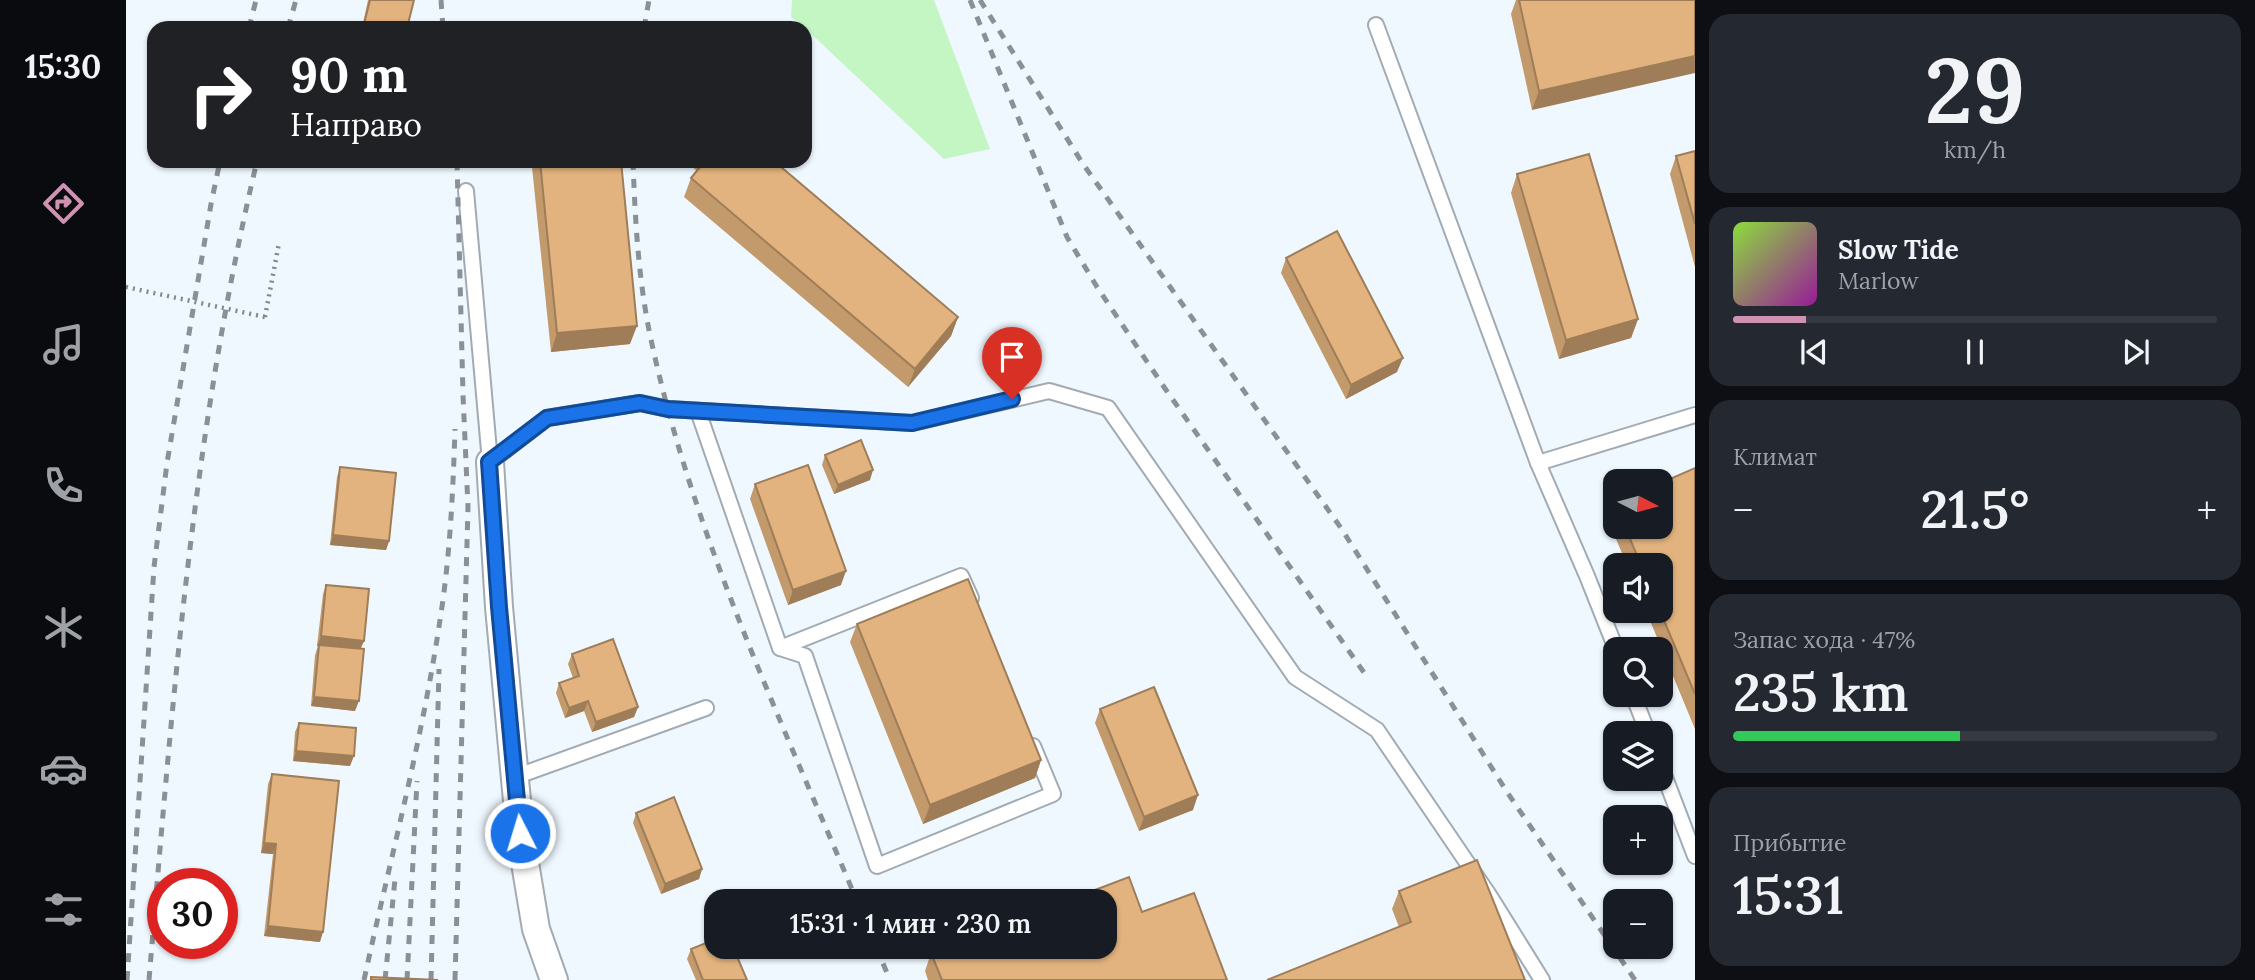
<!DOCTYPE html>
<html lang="ru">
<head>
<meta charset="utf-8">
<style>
  body { margin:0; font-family:Lora,serif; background:#242831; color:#f1f3f6; height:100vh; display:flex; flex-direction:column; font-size:26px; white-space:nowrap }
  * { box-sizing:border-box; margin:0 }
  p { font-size:23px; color:#9ea1a6 }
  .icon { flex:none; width:38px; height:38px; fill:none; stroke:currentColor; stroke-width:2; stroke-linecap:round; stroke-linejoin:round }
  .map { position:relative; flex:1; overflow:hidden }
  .panel { display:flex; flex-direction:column; gap:14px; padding:14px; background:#0d0f14; width:560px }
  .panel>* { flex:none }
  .guide { position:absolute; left:21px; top:21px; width:665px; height:147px; border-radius:21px; box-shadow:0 2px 5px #0004; background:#202124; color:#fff; overflow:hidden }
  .needle { width:46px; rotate:96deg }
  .controls { position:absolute; left:1477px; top:469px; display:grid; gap:14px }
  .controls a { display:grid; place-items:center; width:70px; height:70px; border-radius:14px; background:#171b24; box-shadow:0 2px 5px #0004; font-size:35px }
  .speed { position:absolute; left:21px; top:868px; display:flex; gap:14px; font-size:35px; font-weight:700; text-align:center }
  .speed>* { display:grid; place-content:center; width:91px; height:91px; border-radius:50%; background:#171b24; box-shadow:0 2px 5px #0004; line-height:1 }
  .speed .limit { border:10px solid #d22; background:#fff; color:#111 }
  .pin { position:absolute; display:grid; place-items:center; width:60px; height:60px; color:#fff; margin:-72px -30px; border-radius:50% 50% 50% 0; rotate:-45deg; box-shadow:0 0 7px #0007 }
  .pin .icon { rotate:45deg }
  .me { position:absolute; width:77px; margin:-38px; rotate:355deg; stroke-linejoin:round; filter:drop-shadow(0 0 5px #0008) }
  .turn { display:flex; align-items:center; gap:24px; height:147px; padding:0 28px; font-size:32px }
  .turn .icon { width:91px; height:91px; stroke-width:2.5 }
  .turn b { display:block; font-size:49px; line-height:60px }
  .big { font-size:52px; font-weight:600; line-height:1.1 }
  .panel .tile { flex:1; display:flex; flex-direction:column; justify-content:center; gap:10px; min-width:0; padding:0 24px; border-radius:21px; background:#242831 }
  .panel .dial { align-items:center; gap:0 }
  .dial b { font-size:91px; line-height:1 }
  .song { display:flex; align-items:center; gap:21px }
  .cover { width:84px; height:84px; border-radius:10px; background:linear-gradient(135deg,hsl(90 70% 55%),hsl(300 70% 35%)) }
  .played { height:7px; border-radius:4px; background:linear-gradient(90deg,#d092b3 15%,#363941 15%) }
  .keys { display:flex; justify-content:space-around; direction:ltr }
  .heat { display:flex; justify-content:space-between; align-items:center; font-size:38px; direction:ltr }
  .charge { height:10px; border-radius:5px; background:linear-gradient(90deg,#34c759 47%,#363941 0) }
  .trip { position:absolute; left:578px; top:889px; width:413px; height:70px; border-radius:21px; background:#171b24; box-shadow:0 2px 5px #0004; font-weight:600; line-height:70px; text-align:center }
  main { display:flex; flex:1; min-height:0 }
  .tab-bar { display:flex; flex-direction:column; width:126px; justify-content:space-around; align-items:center; background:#090b0e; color:#9ea1a6 }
  .tab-bar .icon { width:49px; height:49px }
  .tab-bar .current { color:#d092b3 }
  .tab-bar b { font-size:32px; color:#f1f3f6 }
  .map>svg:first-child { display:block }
</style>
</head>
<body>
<main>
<nav class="tab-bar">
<b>15:30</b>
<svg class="icon current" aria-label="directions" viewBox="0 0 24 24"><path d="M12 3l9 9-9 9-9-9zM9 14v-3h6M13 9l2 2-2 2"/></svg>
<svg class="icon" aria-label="music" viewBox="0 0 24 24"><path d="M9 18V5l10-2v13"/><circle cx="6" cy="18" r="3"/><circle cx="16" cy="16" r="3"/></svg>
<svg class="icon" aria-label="phone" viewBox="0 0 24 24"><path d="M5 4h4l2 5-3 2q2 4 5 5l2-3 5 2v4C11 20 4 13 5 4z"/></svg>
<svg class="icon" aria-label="climate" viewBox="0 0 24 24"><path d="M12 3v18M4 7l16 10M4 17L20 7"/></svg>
<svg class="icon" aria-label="car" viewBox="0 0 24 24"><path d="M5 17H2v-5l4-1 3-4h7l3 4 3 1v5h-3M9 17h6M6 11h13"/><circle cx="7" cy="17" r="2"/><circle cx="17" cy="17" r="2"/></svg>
<svg class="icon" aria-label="filters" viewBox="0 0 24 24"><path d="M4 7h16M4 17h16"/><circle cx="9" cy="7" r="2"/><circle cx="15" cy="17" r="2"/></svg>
</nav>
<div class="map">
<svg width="1569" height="980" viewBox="0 0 1569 980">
  <rect width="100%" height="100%" fill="#eff8ff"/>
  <!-- green -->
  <polygon fill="#c3f6c3" points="666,0 808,0 864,149 818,159 679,28 665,17"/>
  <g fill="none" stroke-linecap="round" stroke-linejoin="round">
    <defs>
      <g id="service">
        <polyline points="1250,25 1412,463 1461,576 1490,649"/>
        <polyline points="340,191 364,462"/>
        <polyline points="572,411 654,648 679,656 751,866 927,794 907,746"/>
        <polyline points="364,462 421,418 514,403 542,409 786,423 923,391 982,408 1169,677 1251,730 1363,895 1416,980"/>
        <polyline points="1412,463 1569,415"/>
        <polyline points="654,648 835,576 845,598"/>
        <polyline points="1507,695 1522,733"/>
        <polyline points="1535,767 1569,856"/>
        <polyline points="389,777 580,708"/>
      </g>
      <polyline id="minor" points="364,462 373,607 394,833 410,929 428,980"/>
    </defs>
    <!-- service casing -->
    <use href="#service" stroke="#a3abb2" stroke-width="18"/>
    <!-- minor casing -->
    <use href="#minor" stroke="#a3abb2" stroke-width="30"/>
    <!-- path -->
    <polyline stroke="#82888d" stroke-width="4.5" stroke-dasharray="2 5" stroke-linecap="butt" points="139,317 153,243"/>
    <!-- service -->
    <use href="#service" stroke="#fff" stroke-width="14"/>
    <!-- minor -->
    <use href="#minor" stroke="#fff" stroke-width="26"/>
    <!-- rail -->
    <g stroke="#8a9095" stroke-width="5" stroke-dasharray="9 9" stroke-linecap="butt">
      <polyline points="315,0 317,28"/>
      <polyline points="844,0 941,237 971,287 1038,387 1239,674"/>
      <polyline points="854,0 957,164 1215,528 1381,792 1509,980"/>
      <polyline points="123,28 130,0"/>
      <polyline points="162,28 170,0"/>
      <polyline points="518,28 523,0"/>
      <path d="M507 161C509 217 512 274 523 330 564 529 653 715 731 901"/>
      <polyline points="750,947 764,980"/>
      <polyline points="1,980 28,567 41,463 85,204 94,161"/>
      <path d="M23 980C46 705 67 430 131 161"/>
      <path d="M238 980C264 860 296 741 314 620 324 557 327 492 329 429"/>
      <polyline points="259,980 269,879"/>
      <polyline points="281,980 291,781"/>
      <polyline points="305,980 313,669"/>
      <polyline points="329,980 342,507 337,395 331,161"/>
    </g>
    <!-- path-bridge -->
    <polyline stroke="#82888d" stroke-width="4.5" stroke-dasharray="2 5" stroke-linecap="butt" points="0,287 139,317"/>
  </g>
  <!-- wall -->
  <g fill="#c29a6c">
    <polygon points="242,0 288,0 281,28 236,28"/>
    <polygon points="1390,0 1569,0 1406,110 1385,14"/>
    <polygon points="1569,151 1569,267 1544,174 1550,156"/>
    <polygon points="409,161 495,161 504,344 425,352 406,167"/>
    <polygon points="559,161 648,161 832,317 825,336 782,387 558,197 565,178 571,171"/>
    <polygon points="1391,174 1512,319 1505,338 1433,359 1385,193"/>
    <polygon points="1160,258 1271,372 1220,399 1155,273"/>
    <polygon points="699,455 744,480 708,494 696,465"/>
    <polygon points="214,467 263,541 260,550 204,545 211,477"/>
    <polygon points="1569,468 1569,729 1520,611 1535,611 1535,565 1501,565 1482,520 1489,502 1489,527 1535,527"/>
    <polygon points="629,484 715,585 662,605 624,499"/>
    <polygon points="200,585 238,641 234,649 229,711 185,706 189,655 192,646 191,646 197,594"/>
    <polygon points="731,624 915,760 909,778 797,824 724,642"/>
    <polygon points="446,654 512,707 508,717 466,732 458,711 439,718 430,693 433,683 447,678 442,664"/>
    <polygon points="974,709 1067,810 1013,831 969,723"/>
    <polygon points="173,723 224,766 167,761 169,732"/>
    <polygon points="146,774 194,942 138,936 147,854 135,853 142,784"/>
    <polygon points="510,813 576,869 573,879 535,894 507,823"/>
    <polygon points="1273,891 1399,980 1273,927 1266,909"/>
    <polygon points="1016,912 1101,980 802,980 799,971 805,953"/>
    <polygon points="565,949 621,980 570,980 561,959"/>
  </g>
  <!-- shaded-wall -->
  <g fill="#9e7d58">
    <polygon points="1569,56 1569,73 1406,110 1413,91"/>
    <polygon points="832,317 825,336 782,387 789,369"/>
    <polygon points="1512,319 1505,338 1433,359 1440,340"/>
    <polygon points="511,326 504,344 425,352 431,333"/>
    <polygon points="1277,358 1271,372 1220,399 1225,385"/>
    <polygon points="747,470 744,480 708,494 712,485"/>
    <polygon points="207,535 263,541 260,550 204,545"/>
    <polygon points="720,571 715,585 662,605 667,590"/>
    <polygon points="195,636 238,641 234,650 191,646"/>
    <polygon points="188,697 233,701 229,711 185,706"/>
    <polygon points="462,701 458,711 439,718 443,708"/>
    <polygon points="512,707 508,717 466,732 470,722"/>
    <polygon points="170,751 228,756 224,766 167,761"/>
    <polygon points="915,760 909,778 797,824 804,805"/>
    <polygon points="1072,795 1067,810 1013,831 1018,817"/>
    <polygon points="138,843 150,844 147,854 135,853"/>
    <polygon points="576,869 573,879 535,894 539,884"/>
    <polygon points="142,926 197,932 194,942 138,936"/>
  </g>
  <!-- building -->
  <g fill="#e2b37e" stroke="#9e7d58" stroke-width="2">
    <polygon points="244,0 288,0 281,28 237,28"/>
    <polygon points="1393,0 1569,0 1569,56 1413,91"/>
    <polygon points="1569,151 1569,224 1550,156"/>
    <polygon points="1463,154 1512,319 1440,340 1391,174"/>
    <polygon points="414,161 495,161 511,326 431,333"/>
    <polygon points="579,161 648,161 832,317 789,369 565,178"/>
    <polygon points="1211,231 1277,358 1225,385 1160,258"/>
    <polygon points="735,440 747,470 712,485 699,455"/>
    <polygon points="682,465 720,571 667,590 629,484"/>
    <polygon points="214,467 270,473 263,541 207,535"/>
    <polygon points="1569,468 1569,694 1534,611 1535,565 1515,565 1499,527 1535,527 1535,483"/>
    <polygon points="842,579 915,760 804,805 731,624"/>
    <polygon points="200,585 243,589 238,641 195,636"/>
    <polygon points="487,639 512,707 470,722 462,701 443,708 433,683 453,676 446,654"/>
    <polygon points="193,645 238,649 233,701 188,697"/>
    <polygon points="1028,687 1072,795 1018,817 974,709"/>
    <polygon points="173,723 230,728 228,756 170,751"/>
    <polygon points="146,774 213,781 197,932 142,926 150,844 138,843"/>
    <polygon points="548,797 576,869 539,884 510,813"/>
    <polygon points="1351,860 1399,980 1141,980 1285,922 1273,891"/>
    <polygon points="1003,877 1016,912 1068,893 1101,980 816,980 805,953 821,947 978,947 978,901 940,901"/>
    <polygon points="590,939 590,947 607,947 621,980 577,980 565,949"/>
    <polygon points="245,977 312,980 245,980"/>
  </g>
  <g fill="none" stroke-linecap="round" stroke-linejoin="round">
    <defs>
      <polyline id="route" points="394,833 373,607 363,462 421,418 514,403 542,409 786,423 886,399"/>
    </defs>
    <!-- route casing -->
    <use href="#route" stroke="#114b97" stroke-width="18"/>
    <!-- route -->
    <use href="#route" stroke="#1a73e8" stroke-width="12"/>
  </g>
</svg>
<div class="controls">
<a><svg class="needle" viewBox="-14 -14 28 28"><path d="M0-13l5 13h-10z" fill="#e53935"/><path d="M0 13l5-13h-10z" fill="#9ea1a6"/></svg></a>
<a><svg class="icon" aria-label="sound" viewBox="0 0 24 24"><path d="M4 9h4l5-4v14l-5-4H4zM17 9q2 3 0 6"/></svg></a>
<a><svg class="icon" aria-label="search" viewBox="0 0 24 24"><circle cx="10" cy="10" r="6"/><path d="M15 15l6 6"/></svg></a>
<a><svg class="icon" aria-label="layers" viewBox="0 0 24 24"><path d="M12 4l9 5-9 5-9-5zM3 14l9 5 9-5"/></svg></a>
<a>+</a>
<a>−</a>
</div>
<div class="speed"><div class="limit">30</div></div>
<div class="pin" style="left:886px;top:399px;background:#d93025"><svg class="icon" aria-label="arrive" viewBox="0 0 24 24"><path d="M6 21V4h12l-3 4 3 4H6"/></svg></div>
<svg class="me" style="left:394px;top:833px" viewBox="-20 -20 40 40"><circle r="17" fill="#1a73e8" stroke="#fff" stroke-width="3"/><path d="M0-11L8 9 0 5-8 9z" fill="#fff"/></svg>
<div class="trip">15:31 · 1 мин · 230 m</div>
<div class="guide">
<div class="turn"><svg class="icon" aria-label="right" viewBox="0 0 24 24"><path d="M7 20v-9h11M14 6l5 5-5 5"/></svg><div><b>90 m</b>Направо</div></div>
</div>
</div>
<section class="panel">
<div class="tile dial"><b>29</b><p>km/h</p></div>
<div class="tile">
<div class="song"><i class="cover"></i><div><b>Slow Tide</b><p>Marlow</p></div></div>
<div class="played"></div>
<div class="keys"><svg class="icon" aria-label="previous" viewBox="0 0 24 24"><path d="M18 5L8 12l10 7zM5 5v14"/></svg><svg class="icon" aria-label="pause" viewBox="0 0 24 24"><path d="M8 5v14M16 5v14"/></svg><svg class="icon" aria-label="next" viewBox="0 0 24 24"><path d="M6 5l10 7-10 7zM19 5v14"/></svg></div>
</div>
<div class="tile"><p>Климат</p>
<div class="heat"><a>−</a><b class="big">21.5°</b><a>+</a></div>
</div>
<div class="tile"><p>Запас хода · 47%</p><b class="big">235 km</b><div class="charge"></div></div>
<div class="tile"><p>Прибытие</p><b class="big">15:31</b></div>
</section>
</main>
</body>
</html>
